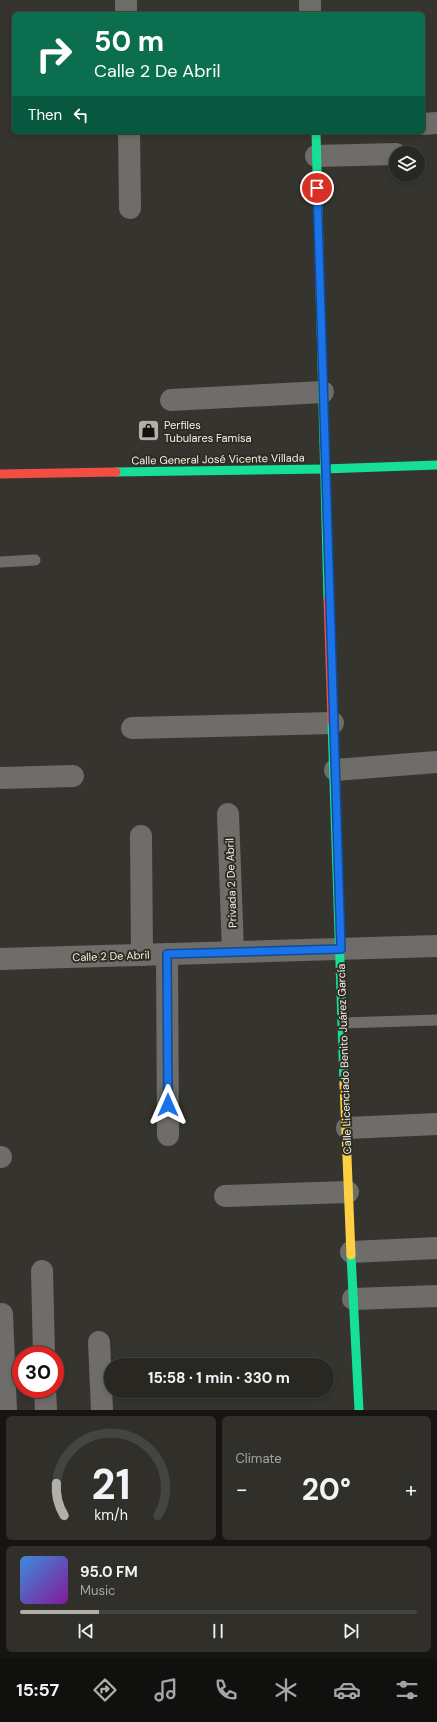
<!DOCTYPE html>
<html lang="en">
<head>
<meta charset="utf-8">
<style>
  body { margin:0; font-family:"DM Sans",sans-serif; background:#302f2a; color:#f1f3f6; height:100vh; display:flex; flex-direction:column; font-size:15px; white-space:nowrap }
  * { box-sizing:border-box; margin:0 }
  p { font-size:13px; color:#a5a5a5 }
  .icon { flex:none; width:22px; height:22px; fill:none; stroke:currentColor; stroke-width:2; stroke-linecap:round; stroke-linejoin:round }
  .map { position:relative; height:1410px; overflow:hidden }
  .sheet { display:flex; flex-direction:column; gap:6px; padding:6px; background:#161513; flex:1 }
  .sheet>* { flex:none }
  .banner { position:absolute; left:12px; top:12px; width:413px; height:122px; border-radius:6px; box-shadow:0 2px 6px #0003,0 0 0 1px #444440; background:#0b6e4f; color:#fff; overflow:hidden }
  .tools { position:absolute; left:389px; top:146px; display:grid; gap:8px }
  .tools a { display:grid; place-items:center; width:36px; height:36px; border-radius:50%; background:#282722; box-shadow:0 2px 6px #0003,0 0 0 1px #444440; font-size:20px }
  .speed { position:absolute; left:12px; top:1346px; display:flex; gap:8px; font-size:20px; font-weight:700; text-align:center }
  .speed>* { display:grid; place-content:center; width:52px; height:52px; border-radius:50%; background:#282722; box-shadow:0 2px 6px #0003,0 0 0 1px #444440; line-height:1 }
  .speed .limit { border:6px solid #d22; background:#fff; color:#111 }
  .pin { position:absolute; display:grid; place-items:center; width:34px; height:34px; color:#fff; margin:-17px; border:2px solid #fff; border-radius:50%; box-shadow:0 1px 4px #0007 }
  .me { position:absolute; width:44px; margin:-22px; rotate:0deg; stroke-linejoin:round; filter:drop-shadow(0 0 3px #0008) }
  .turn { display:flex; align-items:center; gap:14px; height:84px; padding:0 16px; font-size:18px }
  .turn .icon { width:52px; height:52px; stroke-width:2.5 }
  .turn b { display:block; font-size:28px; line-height:34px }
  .then { display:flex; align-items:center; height:38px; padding:0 16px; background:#0003; gap:8px; font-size:15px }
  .big { font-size:30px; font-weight:700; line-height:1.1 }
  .sheet .card { flex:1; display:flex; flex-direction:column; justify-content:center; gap:6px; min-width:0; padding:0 14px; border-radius:6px; background:#302f2a }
  .sheet .dial { align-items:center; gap:0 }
  .dial svg { height:104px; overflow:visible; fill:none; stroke:#444440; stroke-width:7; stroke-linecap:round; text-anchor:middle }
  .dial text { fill:#f1f3f6; stroke:none }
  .song { display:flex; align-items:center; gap:12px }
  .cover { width:48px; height:48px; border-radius:6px; background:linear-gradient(135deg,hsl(210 70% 55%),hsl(290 70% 35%)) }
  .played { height:4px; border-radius:2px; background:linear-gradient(90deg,#b1afa8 20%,#444440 20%) }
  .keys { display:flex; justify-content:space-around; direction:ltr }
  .heat { display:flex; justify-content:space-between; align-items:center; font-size:22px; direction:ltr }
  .sheet .tiles { flex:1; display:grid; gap:6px; grid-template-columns:1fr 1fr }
  .card:last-child { grid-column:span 2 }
  .trip { position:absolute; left:104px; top:1358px; width:230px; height:40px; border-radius:20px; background:#282722; box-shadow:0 2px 6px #0003,0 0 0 1px #444440; font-weight:700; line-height:40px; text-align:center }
  .tabs { display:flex; height:64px; justify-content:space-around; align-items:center; background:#10100e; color:#a5a5a5 }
  .tabs .icon { width:28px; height:28px }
  .tabs .active { color:#b1afa8 }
  .tabs b { font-size:18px; color:#f1f3f6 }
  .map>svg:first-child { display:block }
</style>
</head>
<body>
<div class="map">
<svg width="437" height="1410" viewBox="0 0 437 1410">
  <rect width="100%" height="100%" fill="#36342e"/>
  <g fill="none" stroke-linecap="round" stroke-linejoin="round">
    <!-- lane -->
    <g stroke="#6e6d6a" stroke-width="11">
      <polyline points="0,562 35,560"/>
      <polyline points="343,1023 437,1020"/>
    </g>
    <!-- street -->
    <g stroke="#6e6d6a" stroke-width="22">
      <polyline points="126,0 126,14"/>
      <polyline points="310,0 310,14"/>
      <polyline points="423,124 437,123"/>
      <polyline points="129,132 130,208"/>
      <polyline points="316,156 396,154"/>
      <polyline points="171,400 323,392"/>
      <polyline points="132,728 333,723"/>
      <polyline points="335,770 437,762"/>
      <polyline points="0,778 73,776"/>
      <polyline points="228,814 233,952"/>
      <polyline points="141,836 142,955"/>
      <polyline points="167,954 168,1135"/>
      <polyline points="0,959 437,946"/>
      <polyline points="347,1128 437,1124"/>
      <polyline points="0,1157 1,1157"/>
      <polyline points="225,1196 348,1192"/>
      <polyline points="351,1252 437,1248"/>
      <polyline points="42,1271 44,1355"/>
      <polyline points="353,1299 437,1296"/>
      <polyline points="2,1314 6,1410"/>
      <polyline points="99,1342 102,1410"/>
      <polyline points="45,1389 46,1410"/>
    </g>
    <!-- fast -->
    <g stroke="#16e098" stroke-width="9">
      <polyline points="316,132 328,599"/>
      <polyline points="116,472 324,469 437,465"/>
      <polyline points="332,722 344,1084"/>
      <polyline points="351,1255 359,1410"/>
    </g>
    <!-- slow -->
    <polyline stroke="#ffcf43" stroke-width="9" points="344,1084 351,1255"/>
    <!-- jam -->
    <g stroke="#f24e42" stroke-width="9">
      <polyline points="0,474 116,472"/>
      <polyline points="328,599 332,722"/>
    </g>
  </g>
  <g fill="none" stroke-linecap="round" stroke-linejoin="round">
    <defs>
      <polyline id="route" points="168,1105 167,954 341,949 317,188"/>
    </defs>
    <!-- route casing -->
    <use href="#route" stroke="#114b97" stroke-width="10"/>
    <!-- route -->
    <use href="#route" stroke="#1a73e8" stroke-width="7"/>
  </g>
  <!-- icons -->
  <defs>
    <symbol id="shop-square" viewBox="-11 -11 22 22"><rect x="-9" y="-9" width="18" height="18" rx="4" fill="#b1afa8" stroke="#2f2c21"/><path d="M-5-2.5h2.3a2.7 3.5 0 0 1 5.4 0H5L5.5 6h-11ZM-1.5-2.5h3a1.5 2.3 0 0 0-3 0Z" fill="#111"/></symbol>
  </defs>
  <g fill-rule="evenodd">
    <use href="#shop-square" x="136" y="418" width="25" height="25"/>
  </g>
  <g text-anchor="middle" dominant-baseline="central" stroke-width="4" stroke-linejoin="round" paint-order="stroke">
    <!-- poi labels -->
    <g font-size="11" fill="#f3f1ea" stroke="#2f2c21" text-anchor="start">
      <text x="164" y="425">Perfiles<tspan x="164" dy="13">Tubulares Famisa</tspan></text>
    </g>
    <!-- street labels -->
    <g font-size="11" fill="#f3f1ea" stroke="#2f2c21">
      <text transform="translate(218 459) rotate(-1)">Calle General José Vicente Villada</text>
      <text transform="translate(231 883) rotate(-92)">Privada 2 De Abril</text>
      <text transform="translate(111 956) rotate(-2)">Calle 2 De Abril</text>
      <text transform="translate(344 1059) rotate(-92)">Calle Licenciado Benito Juárez García</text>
    </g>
  </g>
</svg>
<div class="tools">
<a><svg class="icon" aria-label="layers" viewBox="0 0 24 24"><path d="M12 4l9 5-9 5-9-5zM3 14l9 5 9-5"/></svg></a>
</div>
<div class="speed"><div class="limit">30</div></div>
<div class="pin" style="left:317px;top:188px;background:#d93025"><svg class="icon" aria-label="arrive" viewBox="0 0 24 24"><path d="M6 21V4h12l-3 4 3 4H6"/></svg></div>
<svg class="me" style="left:168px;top:1105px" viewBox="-20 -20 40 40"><path d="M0-17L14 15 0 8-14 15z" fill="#1a73e8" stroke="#fff" stroke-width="4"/></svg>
<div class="trip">15:58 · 1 min · 330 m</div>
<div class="banner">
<div class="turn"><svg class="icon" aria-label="right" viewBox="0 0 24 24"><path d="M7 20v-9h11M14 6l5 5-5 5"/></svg><div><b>50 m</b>Calle 2 De Abril</div></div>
<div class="then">Then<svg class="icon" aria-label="left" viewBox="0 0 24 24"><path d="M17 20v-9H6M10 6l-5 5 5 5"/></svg></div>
</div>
</div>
<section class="sheet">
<div class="tiles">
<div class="card dial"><svg viewBox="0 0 100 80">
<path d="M14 69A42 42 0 1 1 86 69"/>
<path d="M14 69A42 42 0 0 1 8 44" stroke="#b1afa8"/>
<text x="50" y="56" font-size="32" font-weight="700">21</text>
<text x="50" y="72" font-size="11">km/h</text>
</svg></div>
<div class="card"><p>Climate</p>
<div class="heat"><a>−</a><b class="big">20°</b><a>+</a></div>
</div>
<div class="card">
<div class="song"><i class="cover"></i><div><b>95.0 FM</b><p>Music</p></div></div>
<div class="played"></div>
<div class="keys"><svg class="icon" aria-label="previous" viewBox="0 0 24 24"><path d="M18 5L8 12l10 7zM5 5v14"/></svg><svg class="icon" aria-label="pause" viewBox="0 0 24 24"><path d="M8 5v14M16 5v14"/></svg><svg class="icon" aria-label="next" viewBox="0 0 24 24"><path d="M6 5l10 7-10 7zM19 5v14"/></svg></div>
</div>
</div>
</section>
<nav class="tabs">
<b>15:57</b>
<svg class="icon active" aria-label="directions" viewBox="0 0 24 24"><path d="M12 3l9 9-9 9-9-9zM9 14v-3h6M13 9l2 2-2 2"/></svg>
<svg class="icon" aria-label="music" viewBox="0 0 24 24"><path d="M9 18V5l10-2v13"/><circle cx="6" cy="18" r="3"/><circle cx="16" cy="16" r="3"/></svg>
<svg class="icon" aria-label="phone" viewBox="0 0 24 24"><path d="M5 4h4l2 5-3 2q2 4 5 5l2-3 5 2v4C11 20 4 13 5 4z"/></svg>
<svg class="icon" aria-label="climate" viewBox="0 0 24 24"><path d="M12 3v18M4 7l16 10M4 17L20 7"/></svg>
<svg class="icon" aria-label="car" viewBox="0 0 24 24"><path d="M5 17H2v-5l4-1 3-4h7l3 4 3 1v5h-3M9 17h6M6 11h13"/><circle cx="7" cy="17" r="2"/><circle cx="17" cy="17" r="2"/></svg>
<svg class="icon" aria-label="filters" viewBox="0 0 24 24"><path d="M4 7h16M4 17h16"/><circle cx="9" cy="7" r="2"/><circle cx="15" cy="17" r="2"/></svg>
</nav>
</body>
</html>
